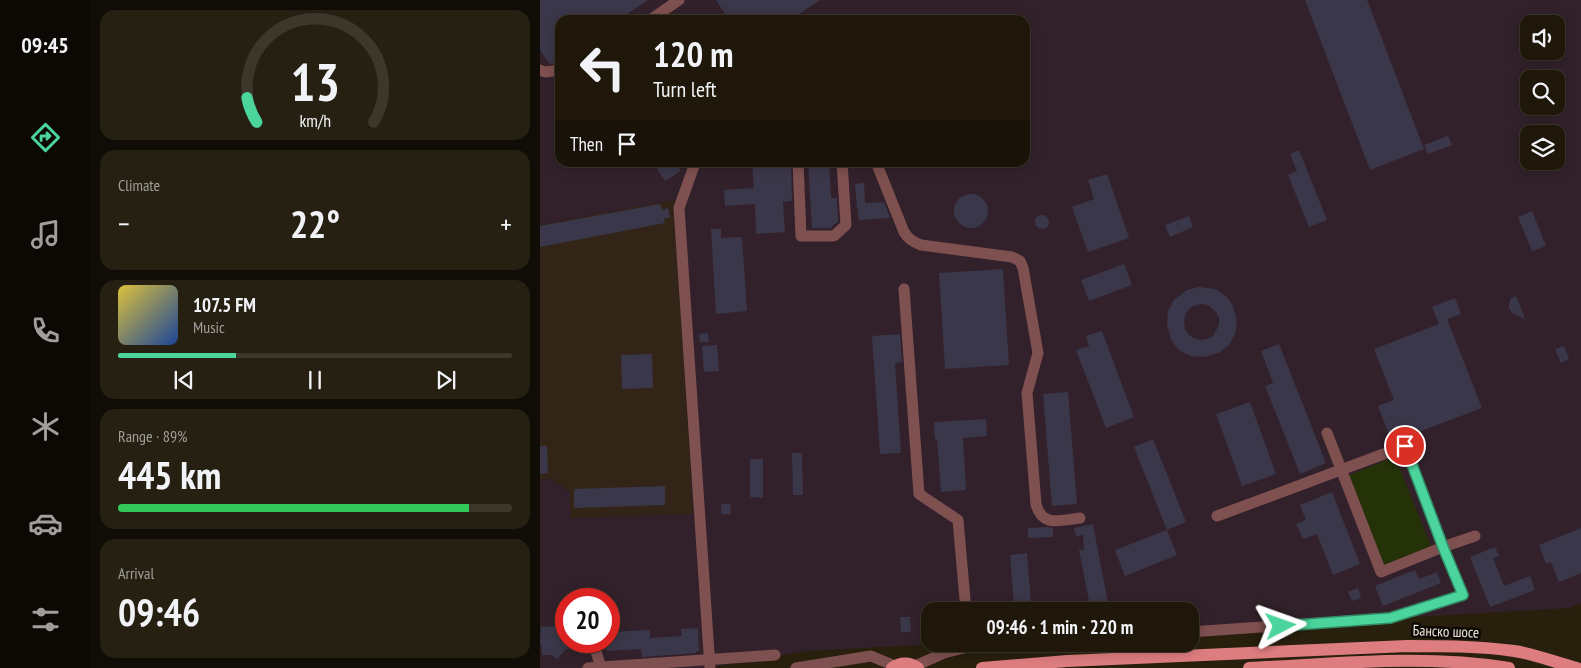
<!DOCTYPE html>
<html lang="en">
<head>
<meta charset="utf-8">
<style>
  body { margin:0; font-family:"PT Sans Narrow",sans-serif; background:#262013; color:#f1f3f6; height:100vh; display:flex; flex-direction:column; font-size:19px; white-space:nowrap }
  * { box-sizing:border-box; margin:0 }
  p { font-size:16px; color:#a19f9c }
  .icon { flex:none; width:28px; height:28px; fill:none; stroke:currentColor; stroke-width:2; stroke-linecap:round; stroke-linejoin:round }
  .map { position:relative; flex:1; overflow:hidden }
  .side { display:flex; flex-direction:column; gap:10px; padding:10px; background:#100d06; width:450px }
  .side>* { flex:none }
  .banner { position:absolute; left:15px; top:15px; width:475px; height:152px; border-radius:15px; box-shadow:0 2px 12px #0003,0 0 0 1px #3c362b; background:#1e170a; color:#f1f3f6; overflow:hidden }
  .controls { position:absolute; left:980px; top:15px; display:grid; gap:10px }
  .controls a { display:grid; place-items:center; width:45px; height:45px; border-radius:10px; background:#1e170a; box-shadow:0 2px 12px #0003,0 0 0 1px #3c362b; font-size:25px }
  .speed { position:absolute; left:15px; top:588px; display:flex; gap:10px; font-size:25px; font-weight:700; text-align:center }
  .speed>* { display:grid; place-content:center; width:65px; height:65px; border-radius:50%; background:#1e170a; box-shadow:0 2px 12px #0003,0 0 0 1px #3c362b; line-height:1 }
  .speed .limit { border:8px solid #d22; background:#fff; color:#111 }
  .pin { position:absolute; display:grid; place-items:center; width:42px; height:42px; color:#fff; margin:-21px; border:2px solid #fff; border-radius:50%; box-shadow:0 1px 5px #0007 }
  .me { position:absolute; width:55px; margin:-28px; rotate:86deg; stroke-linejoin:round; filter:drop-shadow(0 0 4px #0008) }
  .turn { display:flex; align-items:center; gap:18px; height:105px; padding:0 15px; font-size:22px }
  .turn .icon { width:65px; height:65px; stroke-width:2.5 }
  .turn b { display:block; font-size:35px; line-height:42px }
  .then { display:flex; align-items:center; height:48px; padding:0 15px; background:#0003; gap:10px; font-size:19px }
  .big { font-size:38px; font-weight:700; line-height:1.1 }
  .side .card { flex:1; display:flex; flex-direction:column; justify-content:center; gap:8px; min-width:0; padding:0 18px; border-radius:15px; background:#262013 }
  .side .dial { align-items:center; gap:0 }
  .dial svg { height:130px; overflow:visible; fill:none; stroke:#3c362b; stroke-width:7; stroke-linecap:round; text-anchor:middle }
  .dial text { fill:#f1f3f6; stroke:none }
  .song { display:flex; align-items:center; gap:15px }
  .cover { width:60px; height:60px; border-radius:8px; background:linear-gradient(135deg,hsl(50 70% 55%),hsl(220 70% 35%)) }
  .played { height:5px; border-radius:2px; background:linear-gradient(90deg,#4bd49b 30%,#3c362b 30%) }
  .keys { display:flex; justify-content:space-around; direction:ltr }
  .heat { display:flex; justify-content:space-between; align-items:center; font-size:28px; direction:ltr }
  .charge { height:8px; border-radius:4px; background:linear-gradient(90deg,#34c759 89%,#3c362b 0) }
  .trip { position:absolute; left:381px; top:602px; width:278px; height:50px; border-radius:15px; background:#1e170a; box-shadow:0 2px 12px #0003,0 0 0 1px #3c362b; font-weight:700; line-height:50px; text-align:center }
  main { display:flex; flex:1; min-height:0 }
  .tab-bar { display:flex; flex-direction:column; width:90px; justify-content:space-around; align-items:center; background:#0c0904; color:#a19f9c }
  .tab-bar .icon { width:35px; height:35px }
  .tab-bar .selected { color:#4bd49b }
  .tab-bar b { font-size:22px; color:#f1f3f6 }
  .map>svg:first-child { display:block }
</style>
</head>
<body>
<main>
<nav class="tab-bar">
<b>09:45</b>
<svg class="icon selected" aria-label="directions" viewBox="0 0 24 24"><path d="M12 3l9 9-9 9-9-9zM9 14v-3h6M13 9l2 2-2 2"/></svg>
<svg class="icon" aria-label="music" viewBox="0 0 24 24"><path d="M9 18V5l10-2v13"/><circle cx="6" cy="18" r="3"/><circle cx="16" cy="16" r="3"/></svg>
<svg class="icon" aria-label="phone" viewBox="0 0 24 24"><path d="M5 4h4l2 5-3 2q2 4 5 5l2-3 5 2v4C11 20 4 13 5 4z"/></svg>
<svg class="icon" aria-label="climate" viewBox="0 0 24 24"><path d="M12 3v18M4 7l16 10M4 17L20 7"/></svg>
<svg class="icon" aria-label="car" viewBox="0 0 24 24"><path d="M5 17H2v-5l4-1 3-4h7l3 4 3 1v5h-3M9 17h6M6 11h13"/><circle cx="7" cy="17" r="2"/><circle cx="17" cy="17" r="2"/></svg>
<svg class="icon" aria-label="filters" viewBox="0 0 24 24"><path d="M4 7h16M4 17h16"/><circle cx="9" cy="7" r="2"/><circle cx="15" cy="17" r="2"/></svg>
</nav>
<section class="side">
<div class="card dial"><svg viewBox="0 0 100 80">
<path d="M14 69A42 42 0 1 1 86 69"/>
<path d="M14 69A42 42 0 0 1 8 54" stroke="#4bd49b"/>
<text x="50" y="56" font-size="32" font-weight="700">13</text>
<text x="50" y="72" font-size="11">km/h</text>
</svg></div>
<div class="card"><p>Climate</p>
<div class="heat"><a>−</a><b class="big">22°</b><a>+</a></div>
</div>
<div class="card">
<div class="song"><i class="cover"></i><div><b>107.5 FM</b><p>Music</p></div></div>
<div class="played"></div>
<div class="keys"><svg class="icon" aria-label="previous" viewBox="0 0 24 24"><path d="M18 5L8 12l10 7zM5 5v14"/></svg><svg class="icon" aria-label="pause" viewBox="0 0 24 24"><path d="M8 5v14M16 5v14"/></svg><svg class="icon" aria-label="next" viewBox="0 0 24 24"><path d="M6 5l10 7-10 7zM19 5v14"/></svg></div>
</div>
<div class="card"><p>Range · 89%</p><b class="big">445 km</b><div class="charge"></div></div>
<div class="card"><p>Arrival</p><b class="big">09:46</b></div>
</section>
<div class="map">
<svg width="1041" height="668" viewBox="0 0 1041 668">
  <rect width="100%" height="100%" fill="#281f0d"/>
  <!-- commercial -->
  <polygon fill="#332418" points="134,199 153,515 30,518 11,479 0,480 0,225"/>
  <!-- industrial -->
  <path fill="#32212a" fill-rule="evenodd" d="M0 0H1041V604L1030 608 650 630V611H390V644H398L267 651 166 668H0V480L11 479 30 492 31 518 153 514 134 200 0 225ZM20 20H485V162H20ZM989 24H1016V51H989ZM989 79H1016V106H989ZM989 134H1016V161H989ZM26 599H69V641H26Z"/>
  <!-- green -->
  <polygon fill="#253208" points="855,457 891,546 842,566 807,476"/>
  <!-- building -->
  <g fill="#3b374a" fill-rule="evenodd">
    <polygon points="0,0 108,0 78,20 20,20 20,63 10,64 0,50"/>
    <polygon points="176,0 280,0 250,20 189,20"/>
    <polygon points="765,0 827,0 884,149 830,170"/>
    <polygon points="908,136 912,145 888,154 884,145"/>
    <polygon points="759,150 787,220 769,227 748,175 757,171 750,154"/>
    <polygon points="127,162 135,162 141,171 125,181 117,169"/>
    <polygon points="212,162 251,162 252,201 243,202 245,232 216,234 215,204 185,206 184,190 214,188"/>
    <polygon points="268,162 289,162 291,198 297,198 298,222 293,225 291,228 272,228"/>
    <polygon points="567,174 589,238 548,252 532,207 554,199 548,180"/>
    <polygon points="324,183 325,203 344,202 350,218 319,220 318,208 317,208 315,184"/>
    <circle cx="431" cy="211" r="17"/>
    <polygon points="120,204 122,210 128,208 130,217 124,219 125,223 0,247 0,226"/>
    <polygon points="992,211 1006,246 992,251 978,217"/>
    <circle cx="502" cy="222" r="7"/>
    <polygon points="649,216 653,227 630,237 625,225"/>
    <polygon points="171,229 181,229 181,238 202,237 207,311 176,314"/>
    <polygon points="584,264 592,285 549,301 541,280"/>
    <polygon points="463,269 469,365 405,369 399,273"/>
    <path d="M659 287 675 289 686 296 693 306 697 322 695 334 689 345 679 353 664 357 651 356 639 350 631 340 627 324 628 311 634 300 647 290ZM663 304 669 306 676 312 679 318V325L673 336 667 339 661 340 654 338 649 335 645 329 644 320 646 313 650 308 656 305Z"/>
    <polygon points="976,296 985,319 972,313 969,308 969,304 971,298"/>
    <polygon points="915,298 921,314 907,319 942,408 852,442 838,406 854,400 834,349 899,324 892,307"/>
    <polygon points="562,331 594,417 566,428 536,350 549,346 546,336"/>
    <polygon points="168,333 169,342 160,342 159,334"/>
    <polygon points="360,334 362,362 355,363 361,453 340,454 332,336"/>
    <polygon points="739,344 786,463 760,474 725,386 733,383 721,351"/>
    <polygon points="177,345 179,371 164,372 162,346"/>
    <polygon points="1024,346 1029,359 1021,363 1015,349"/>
    <polygon points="112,354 113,388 82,389 81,355"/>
    <polygon points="528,392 537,504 512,506 503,394"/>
    <polygon points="710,402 736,474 702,486 676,414"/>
    <polygon points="446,419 447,436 423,438 426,490 401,492 397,439 395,439 394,422"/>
    <polygon points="613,439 646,522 627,530 594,447"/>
    <polygon points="0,446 7,446 8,473 0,474"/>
    <polygon points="252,453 262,453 263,495 253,495"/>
    <polygon points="210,459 223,459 223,498 210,497"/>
    <polygon points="125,486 125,505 34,508 34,489"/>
    <polygon points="792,492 820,564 793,575 777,534 763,539 756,524 766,520 760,505"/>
    <polygon points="181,504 190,504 191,514 181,514"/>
    <polygon points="553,524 569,609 557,611 551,611 539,550 544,550 543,535 536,536 534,528"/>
    <polygon points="507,527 513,528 513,537 488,538 488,528"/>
    <polygon points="1041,528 1041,573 1019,582 1011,562 1006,564 999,545"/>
    <polygon points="627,530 637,555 585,576 575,550"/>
    <polygon points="955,547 959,556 953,558 964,586 990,576 995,590 950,607 930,557"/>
    <polygon points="487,553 491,605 474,606 470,555"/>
    <polygon points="875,570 879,579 897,572 901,583 843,606 835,586"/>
    <polygon points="818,588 821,598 812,601 808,592"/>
    <polygon points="360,617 370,617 371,632 361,632"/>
    <polygon points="26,625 26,641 46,641 47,648 26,649 17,659 12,655 2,655 2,646 0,644 1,627"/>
    <polygon points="158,628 159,651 156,651 156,653 102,657 101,649 67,651 63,641 69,641 69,632 110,630 110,638 142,636 141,629"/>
  </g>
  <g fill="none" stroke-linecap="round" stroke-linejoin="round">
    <!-- minor -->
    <g stroke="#7f5050" stroke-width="11">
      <polyline points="110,20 139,0"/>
      <polyline points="0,70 5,72 20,70"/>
      <polyline points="157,162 154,166 139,208 170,668"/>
      <polyline points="258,162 261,236 294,236 306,225 302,162"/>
      <path d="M336 162 364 232C368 239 373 242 381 245L472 257 480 261 483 268 498 353 487 393 496 504C502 528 521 520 540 518"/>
      <polyline points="364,289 379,494 418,520 426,611"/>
      <polyline points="787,433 841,572 903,547 935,536"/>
      <polyline points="39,598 40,599"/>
      <polyline points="650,632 851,618 923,595 903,547 865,446 677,516"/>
      <polyline points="53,641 61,668"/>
      <polyline points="428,647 473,644"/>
      <polyline points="375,666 404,653 428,647 428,644"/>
      <polyline points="48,668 235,655"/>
      <polyline points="256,668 331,656 355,666"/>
    </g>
    <!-- major -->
    <g stroke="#de7d80" stroke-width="12">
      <path d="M352 668C360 662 370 662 378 668"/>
      <path d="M442 668 527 661 867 646C903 646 939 646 974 651 996 654 1016 663 1037 668"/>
      <path d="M709 668C795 664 883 654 969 668"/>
    </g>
  </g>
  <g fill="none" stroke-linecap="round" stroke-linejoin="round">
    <defs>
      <polyline id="route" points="741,626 850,618 923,595 903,547 865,446"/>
    </defs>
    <!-- route casing -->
    <use href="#route" stroke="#318a65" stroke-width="12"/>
    <!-- route -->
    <use href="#route" stroke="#4bd49b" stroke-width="9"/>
  </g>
  <g text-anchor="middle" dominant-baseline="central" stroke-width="5" stroke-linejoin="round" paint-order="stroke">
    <!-- street labels -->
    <g font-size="15" fill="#ede7dc" stroke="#0d0904">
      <text transform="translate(906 631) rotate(2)">Банско шосе</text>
    </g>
  </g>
</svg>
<div class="controls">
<a><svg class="icon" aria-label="sound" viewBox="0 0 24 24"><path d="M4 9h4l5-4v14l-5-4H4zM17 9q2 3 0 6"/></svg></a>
<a><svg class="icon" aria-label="search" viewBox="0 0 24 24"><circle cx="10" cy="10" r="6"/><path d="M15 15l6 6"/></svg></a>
<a><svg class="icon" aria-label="layers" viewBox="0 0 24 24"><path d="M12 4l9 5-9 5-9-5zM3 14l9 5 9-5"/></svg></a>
</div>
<div class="speed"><div class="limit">20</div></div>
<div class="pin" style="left:865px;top:446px;background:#d93025"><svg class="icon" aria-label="arrive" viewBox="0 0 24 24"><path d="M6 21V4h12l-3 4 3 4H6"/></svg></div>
<svg class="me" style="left:741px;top:626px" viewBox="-20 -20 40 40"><path d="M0-17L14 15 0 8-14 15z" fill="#4bd49b" stroke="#fff" stroke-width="4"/></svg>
<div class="trip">09:46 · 1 min · 220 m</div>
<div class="banner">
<div class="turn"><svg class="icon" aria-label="left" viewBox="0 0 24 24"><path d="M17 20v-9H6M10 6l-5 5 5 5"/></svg><div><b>120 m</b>Turn left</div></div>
<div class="then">Then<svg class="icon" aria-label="arrive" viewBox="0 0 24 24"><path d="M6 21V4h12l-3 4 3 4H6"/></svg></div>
</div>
</div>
</main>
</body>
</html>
